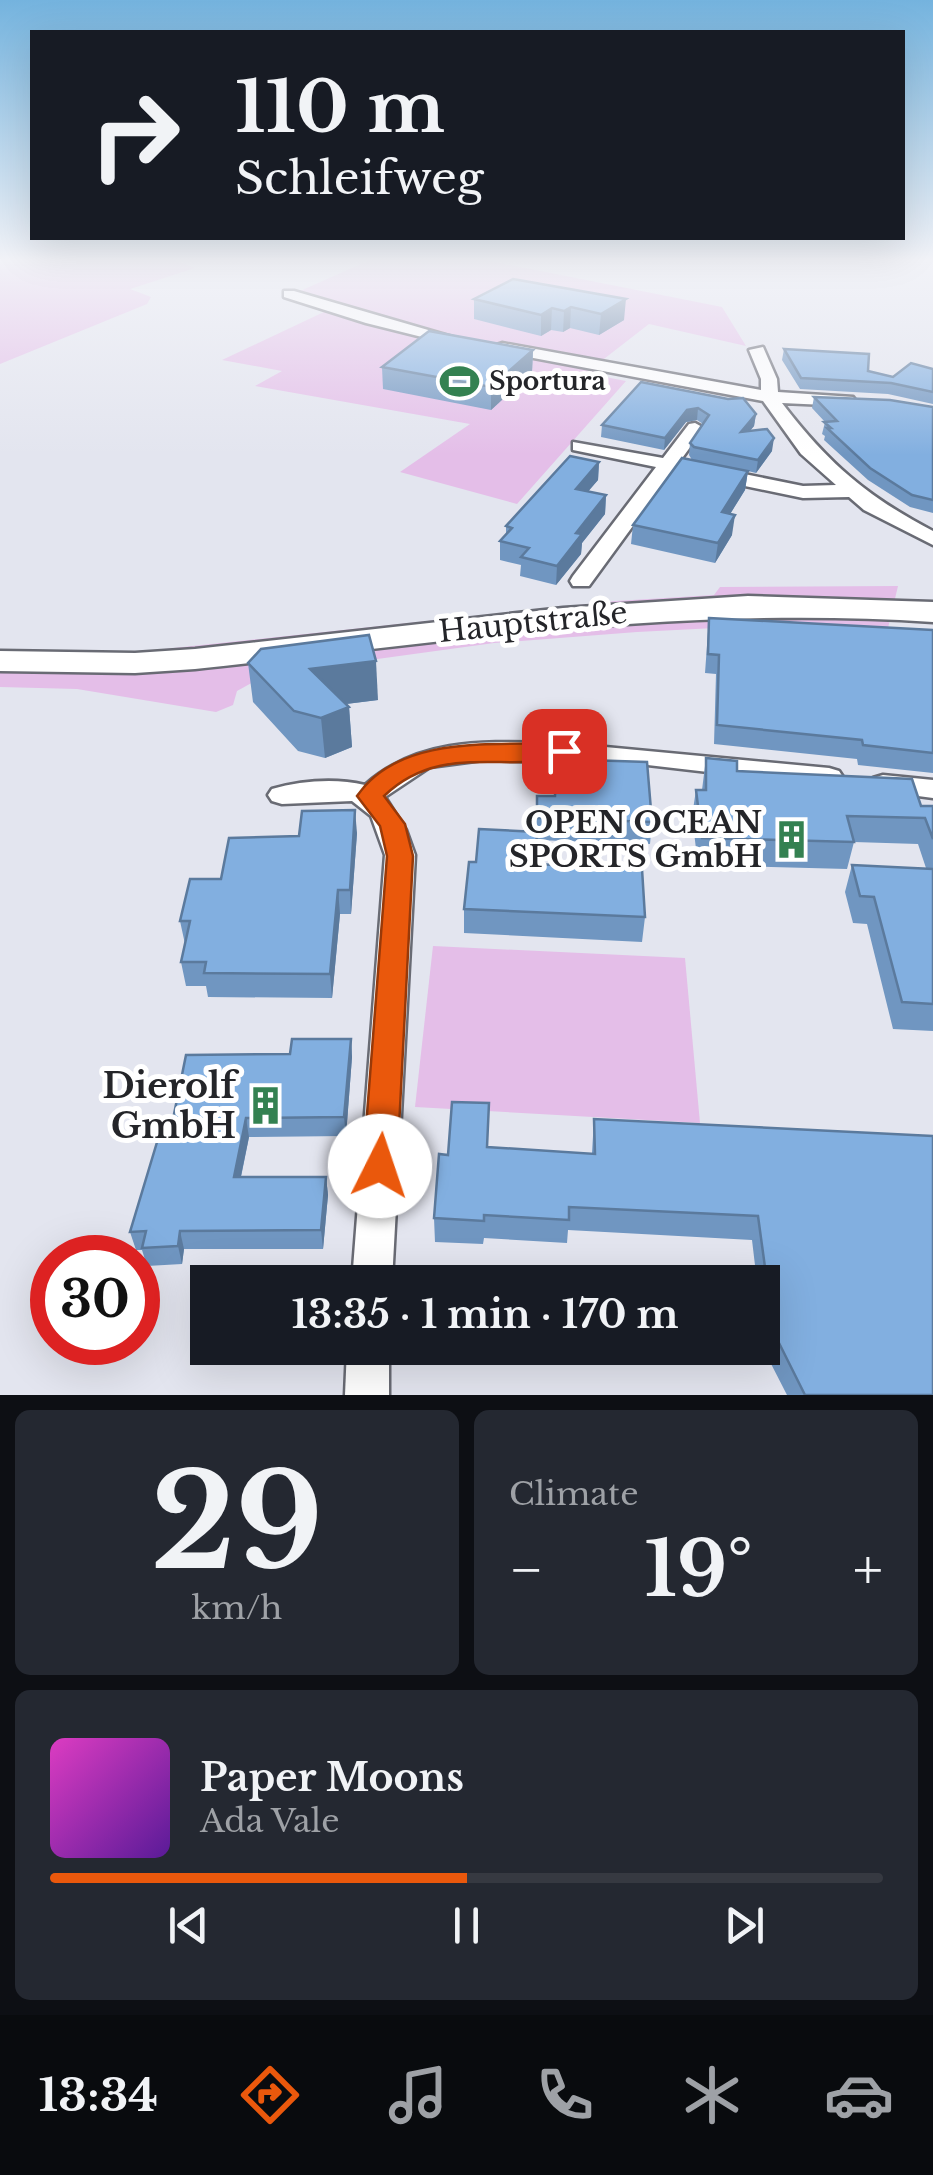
<!DOCTYPE html>
<html lang="en">
<head>
<meta charset="utf-8">
<style>
  body { margin:0; font-family:"Libre Baskerville",serif; background:#242831; color:#f1f3f6; height:100vh; display:flex; flex-direction:column; font-size:38px; white-space:nowrap }
  * { box-sizing:border-box; margin:0 }
  p { font-size:32px; color:#9ea1a6 }
  .icon { flex:none; width:55px; height:55px; fill:none; stroke:currentColor; stroke-width:2; stroke-linecap:round; stroke-linejoin:round }
  .map { position:relative; height:1395px; overflow:hidden }
  .details { display:flex; flex-direction:column; gap:15px; padding:15px; background:#0d0f14; flex:1 }
  .details>* { flex:none }
  .top-card { position:absolute; left:30px; top:30px; width:875px; height:210px; border-radius:0px; box-shadow:0 10px 40px #0002; background:#171b24; color:#f1f3f6; overflow:hidden }
  .speed { position:absolute; left:30px; top:1235px; display:flex; gap:20px; font-size:50px; font-weight:700; text-align:center }
  .speed>* { display:grid; place-content:center; width:130px; height:130px; border-radius:50%; background:#171b24; box-shadow:0 10px 40px #0002; line-height:1 }
  .speed .limit { border:15px solid #d22; background:#fff; color:#111 }
  .pin { position:absolute; display:grid; place-items:center; width:85px; height:85px; color:#fff; margin:-42px; border-radius:20px; box-shadow:0 5px 15px #0006 }
  .me { position:absolute; width:110px; margin:-55px; rotate:4deg; stroke-linejoin:round; filter:drop-shadow(0 0 8px #0008) }
  .turn { display:flex; align-items:center; gap:35px; height:210px; padding:0 40px; font-size:45px }
  .turn .icon { width:130px; height:130px; stroke-width:2.5 }
  .turn b { display:block; font-size:70px; line-height:85px }
  .big { font-size:75px; font-weight:800; line-height:1.1 }
  .details .tile { flex:1; display:flex; flex-direction:column; justify-content:center; gap:15px; min-width:0; padding:0 35px; border-radius:15px; background:#242831 }
  .details .dial { align-items:center; gap:0 }
  .dial b { font-size:130px; line-height:1 }
  .song { display:flex; align-items:center; gap:30px }
  .cover { width:120px; height:120px; border-radius:15px; background:linear-gradient(135deg,hsl(310 70% 55%),hsl(270 70% 35%)) }
  .played { height:10px; border-radius:5px; background:linear-gradient(90deg,#ea580c 50%,#363941 50%) }
  .keys { display:flex; justify-content:space-around; direction:ltr }
  .heat { display:flex; justify-content:space-between; align-items:center; font-size:55px; direction:ltr }
  .details .tiles { flex:1; display:grid; gap:15px; grid-template-columns:1fr 1fr }
  .tile:last-child { grid-column:span 2 }
  .trip { position:absolute; left:190px; top:1265px; width:590px; height:100px; border-radius:0px; background:#171b24; box-shadow:0 10px 40px #0002; font-weight:800; line-height:100px; text-align:center }
  .tabs { display:flex; height:160px; justify-content:space-around; align-items:center; background:#090b0e; color:#9ea1a6 }
  .tabs .icon { width:70px; height:70px }
  .tabs .current { color:#ea580c }
  .tabs b { font-size:45px; color:#f1f3f6 }
  .map>svg:first-child { display:block }
</style>
</head>
<body>
<div class="map">
<svg width="933" height="1395" viewBox="0 0 933 1395">
  <rect width="100%" height="100%" fill="#e3e5ef"/>
  <!-- green -->
  <g fill="#e4bee8">
    <polygon points="0,259 171,259 195,268 130,289 151,297 147,304 0,364"/>
    <polygon points="372,259 480,259 722,307 746,346 649,324 591,369 602,372 600,376 626,381 517,504 400,472 470,424 255,386 282,371 222,360 326,311 289,296"/>
    <polygon points="898,586 888,628 775,625 637,632 494,643 268,674 237,691 233,705 216,712 77,689 0,687 0,649 136,652 616,601 714,595 720,587"/>
    <polygon points="433,946 685,958 700,1123 415,1107"/>
  </g>
  <g fill="none" stroke-linecap="round" stroke-linejoin="round">
    <defs>
      <g id="street">
        <polygon points="284,291 294,291 466,341 458,346 366,323 284,297"/>
        <path d="M502 343 761 390V379L749 350 763 347 777 379 778 392 853 397 856 401 847 406 782 403C828 463 866 496 933 531V545L864 510 849 497 803 498 673 471 589 586H573L570 581 573 576 656 467 573 450V442L663 458 689 424 695 423 704 428 680 461 803 486 836 485 801 454 763 401 496 351V345Z"/>
        <path d="M563 743 829 768 839 771 843 777 839 783 829 786 639 764 483 760 430 767 385 797 406 830 415 855 392 1282H352L385 855 371 816 352 801 282 804 272 801 268 795 272 789C301 781 335 778 365 785 421 735 493 742 563 743Z"/>
        <polygon points="883,775 933,780 933,798 873,790 869,784 873,778"/>
        <polygon points="347,1348 389,1348 389,1395 345,1395"/>
      </g>
      <path id="secondary" d="M748 596 933 602V622C680 605 446 642 195 669L135 673 0 671V651L135 653 195 649 563 608Z"/>
    </defs>
    <!-- street casing -->
    <use href="#street" stroke="#696b74" stroke-width="5"/>
    <!-- secondary casing -->
    <use href="#secondary" stroke="#696b74" stroke-width="5"/>
    <!-- street -->
    <use href="#street" fill="#fff" fill-rule="evenodd"/>
    <!-- secondary -->
    <use href="#secondary" fill="#fff" fill-rule="evenodd"/>
  </g>
  <!-- wall -->
  <g fill="#7096c1">
    <polygon points="513,279 624,320 599,335 570,328 563,332 551,330 541,336 474,319 474,299"/>
    <polygon points="784,349 893,377 933,369 933,404 888,394 800,389 782,360"/>
    <polygon points="533,350 532,372 491,410 383,389 382,367"/>
    <polygon points="814,397 933,407 933,513 910,507 868,480 824,440 825,436 822,434 825,422 812,408"/>
    <polygon points="728,399 756,414 754,426 750,431 772,451 756,473 748,471 745,490 730,514 732,535 715,563 631,544 633,525 692,460 689,455 690,443 703,424 697,420 686,422 664,450 601,437 602,425"/>
    <polygon points="599,462 598,480 588,491 606,495 605,514 582,543 581,554 556,585 520,576 521,565 500,560 500,541 506,535 506,526"/>
    <polygon points="709,618 933,630 933,773 858,765 857,759 714,744 716,674 705,673"/>
    <polygon points="248,663 378,700 346,704 349,707 352,747 325,758 298,751 253,702"/>
    <polygon points="706,758 737,771 921,806 933,806 933,1031 893,1029 867,924 853,923 845,892 852,865 926,868 918,844 854,842 847,869 698,865 692,816 696,790 702,790"/>
    <polygon points="537,796 652,822 650,844 536,840 535,864 645,917 642,942 464,933 464,909 476,862 536,831"/>
    <polygon points="357,833 351,914 340,914 332,998 208,997 206,986 186,986 181,962 185,944 180,921"/>
    <polygon points="351,1039 352,1057 346,1136 249,1137 241,1177 326,1177 328,1195 323,1249 184,1249 182,1264 147,1266 142,1250 136,1250 130,1232 171,1129 290,1054"/>
    <polygon points="594,1119 933,1136 933,1395 787,1395 767,1356 762,1321 762,1282 757,1282 752,1240 568,1230 567,1243 484,1238 483,1244 435,1242 434,1218 448,1155 592,1153"/>
  </g>
  <!-- shaded-wall -->
  <g fill="#5b7a9d">
    <polygon points="626,299 624,320 599,335 601,314"/>
    <polygon points="571,307 570,328 563,332 564,311"/>
    <polygon points="552,308 551,330 541,336 541,315"/>
    <polygon points="533,350 532,372 491,410 491,387"/>
    <polygon points="698,408 697,420 686,422 664,450 665,438 687,410"/>
    <polygon points="756,414 754,426 739,444 741,432"/>
    <polygon points="774,438 772,451 756,473 758,460"/>
    <polygon points="599,462 598,480 575,507 576,489"/>
    <polygon points="748,471 745,490 719,532 722,512"/>
    <polygon points="606,495 605,514 582,543 581,554 556,585 557,566 576,533"/>
    <polygon points="735,515 732,535 715,563 718,543"/>
    <polygon points="376,661 378,700 314,708 310,669"/>
    <polygon points="349,707 352,747 325,758 321,718"/>
    <polygon points="355,810 357,833 351,914 350,890"/>
    <polygon points="338,890 340,914 332,998 330,974"/>
    <polygon points="351,1039 352,1057 346,1136 344,1117"/>
    <polygon points="246,1118 249,1137 237,1195 234,1177"/>
    <polygon points="326,1177 328,1195 323,1249 321,1230"/>
    <polygon points="180,1231 184,1249 182,1264 178,1246"/>
  </g>
  <!-- building -->
  <g fill="#82afe0" stroke="#5b7a9d" stroke-width="2.5">
    <polygon points="513,279 626,299 601,314 571,307 564,311 552,308 541,315 474,299"/>
    <polygon points="429,331 533,350 491,387 382,367"/>
    <polygon points="784,349 869,354 868,371 893,377 911,363 933,369 933,392 891,383 801,378"/>
    <polygon points="641,382 728,399 743,398 756,414 741,432 767,429 774,438 758,460 694,447 690,443 709,415 698,408 687,410 665,438 602,425"/>
    <polygon points="814,397 890,400 933,407 933,500 912,495 870,468 827,428 831,428 824,422 837,421"/>
    <polygon points="570,456 599,462 576,489 606,495 576,533 582,534 557,566 521,557 529,548 500,541 512,528 506,526"/>
    <polygon points="682,458 748,471 722,512 735,515 718,543 633,525"/>
    <polygon points="709,618 933,630 933,753 863,745 862,740 717,725 719,655 708,654"/>
    <polygon points="369,635 376,661 310,669 349,707 321,718 294,711 248,663 261,649"/>
    <polygon points="706,758 737,761 737,771 912,779 921,806 933,806 933,839 925,818 847,816 854,842 702,838 696,790 706,790"/>
    <polygon points="556,759 647,762 652,822 537,818 537,796 555,796"/>
    <polygon points="355,810 350,890 338,890 330,974 204,973 206,962 181,962 190,921 180,921 190,879 221,879 229,838 299,836 302,811"/>
    <polygon points="479,829 537,832 535,864 642,869 645,917 464,909 469,862 476,862"/>
    <polygon points="852,865 933,869 933,1004 902,1002 874,897 860,896"/>
    <polygon points="292,1039 351,1039 344,1117 246,1118 234,1177 326,1177 321,1230 180,1231 178,1246 142,1248 146,1231 130,1232 161,1129 171,1129 186,1055 290,1054"/>
    <polygon points="452,1102 489,1103 487,1147 595,1154 594,1119 933,1136 933,1395 805,1395 774,1333 758,1216 569,1207 569,1220 484,1215 484,1221 434,1218 439,1154 448,1155"/>
  </g>
  <!-- sky -->
  <linearGradient id="sky" x2="0" y2="1"><stop stop-color="#74b3de"/><stop offset="0.57" stop-color="#f2f3f8"/><stop offset="1" stop-color="#f2f3f8" stop-opacity="0"/></linearGradient>
  <rect width="933" height="455" fill="url(#sky)"/>
  <!-- route -->
  <path fill="#ea580c" stroke="#983908" stroke-width="2.5" d="M564 743 572 745 576 751 572 756C505 774 442 741 384 796L405 824 413 856 397 1166 392 1177 380 1181 368 1177 363 1166 387 856 380 826 357 796C400 733 498 746 564 743Z"/>
  <!-- icons -->
  <defs>
    <symbol id="stadium-bare" viewBox="-9 -9 18 18"><path d="M0-5a6.5 5 0 1 0 0 10a6.5 5 0 1 0 0-10ZM-3.5-1.8h7v3.6h-7Z" fill="#348151" stroke="#fff" stroke-width="2.5" paint-order="stroke"/></symbol>
    <symbol id="building-bare" viewBox="-9 -9 18 18"><path d="M-4-6H4V6H1V3H-1V6H-4ZM-2.5-4.3h1.7v1.8h-1.7ZM.8-4.3h1.7v1.8H.8ZM-2.5-1h1.7V.8h-1.7ZM.8-1h1.7V.8H.8Z" fill="#348151" stroke="#fff" stroke-width="2.5" paint-order="stroke"/></symbol>
  </defs>
  <g fill-rule="evenodd">
    <use href="#stadium-bare" x="432" y="354" width="55" height="55"/>
    <use href="#building-bare" x="764" y="812" width="55" height="55"/>
    <use href="#building-bare" x="238" y="1078" width="55" height="55"/>
  </g>
  <g text-anchor="middle" dominant-baseline="central" stroke-width="10" stroke-linejoin="round" paint-order="stroke">
    <!-- far-poi labels -->
    <g font-size="25" font-weight="bold" fill="#242529" stroke="#fff" text-anchor="start">
      <text x="489" y="381">Sportura</text>
    </g>
    <!-- street labels -->
    <g font-size="30" fill="#242529" stroke="#fff">
      <text transform="translate(533 622) rotate(-6)">Hauptstraße</text>
    </g>
    <!-- poi labels -->
    <g font-size="30" font-weight="bold" fill="#242529" stroke="#fff" text-anchor="end">
      <text x="762" y="822">OPEN OCEAN<tspan x="762" dy="34">SPORTS GmbH</tspan></text>
    </g>
    <!-- near-poi labels -->
    <g font-size="35" font-weight="bold" fill="#242529" stroke="#fff" text-anchor="end">
      <text x="236" y="1085">Dierolf<tspan x="236" dy="40">GmbH</tspan></text>
    </g>
  </g>
</svg>
<div class="speed"><div class="limit">30</div></div>
<div class="pin" style="left:564px;top:751px;background:#d93025"><svg class="icon" aria-label="arrive" viewBox="0 0 24 24"><path d="M6 21V4h12l-3 4 3 4H6"/></svg></div>
<svg class="me" style="left:380px;top:1166px" viewBox="-20 -20 40 40"><circle r="19" fill="#fff"/><path d="M0-13L10 11 0 6-10 11z" fill="#ea580c"/></svg>
<div class="trip">13:35 · 1 min · 170 m</div>
<div class="top-card">
<div class="turn"><svg class="icon" aria-label="right" viewBox="0 0 24 24"><path d="M7 20v-9h11M14 6l5 5-5 5"/></svg><div><b>110 m</b>Schleifweg</div></div>
</div>
</div>
<section class="details">
<div class="tiles">
<div class="tile dial"><b>29</b><p>km/h</p></div>
<div class="tile"><p>Climate</p>
<div class="heat"><a>−</a><b class="big">19°</b><a>+</a></div>
</div>
<div class="tile">
<div class="song"><i class="cover"></i><div><b>Paper Moons</b><p>Ada Vale</p></div></div>
<div class="played"></div>
<div class="keys"><svg class="icon" aria-label="previous" viewBox="0 0 24 24"><path d="M18 5L8 12l10 7zM5 5v14"/></svg><svg class="icon" aria-label="pause" viewBox="0 0 24 24"><path d="M8 5v14M16 5v14"/></svg><svg class="icon" aria-label="next" viewBox="0 0 24 24"><path d="M6 5l10 7-10 7zM19 5v14"/></svg></div>
</div>
</div>
</section>
<nav class="tabs">
<b>13:34</b>
<svg class="icon current" aria-label="directions" viewBox="0 0 24 24"><path d="M12 3l9 9-9 9-9-9zM9 14v-3h6M13 9l2 2-2 2"/></svg>
<svg class="icon" aria-label="music" viewBox="0 0 24 24"><path d="M9 18V5l10-2v13"/><circle cx="6" cy="18" r="3"/><circle cx="16" cy="16" r="3"/></svg>
<svg class="icon" aria-label="phone" viewBox="0 0 24 24"><path d="M5 4h4l2 5-3 2q2 4 5 5l2-3 5 2v4C11 20 4 13 5 4z"/></svg>
<svg class="icon" aria-label="climate" viewBox="0 0 24 24"><path d="M12 3v18M4 7l16 10M4 17L20 7"/></svg>
<svg class="icon" aria-label="car" viewBox="0 0 24 24"><path d="M5 17H2v-5l4-1 3-4h7l3 4 3 1v5h-3M9 17h6M6 11h13"/><circle cx="7" cy="17" r="2"/><circle cx="17" cy="17" r="2"/></svg>
</nav>
</body>
</html>
